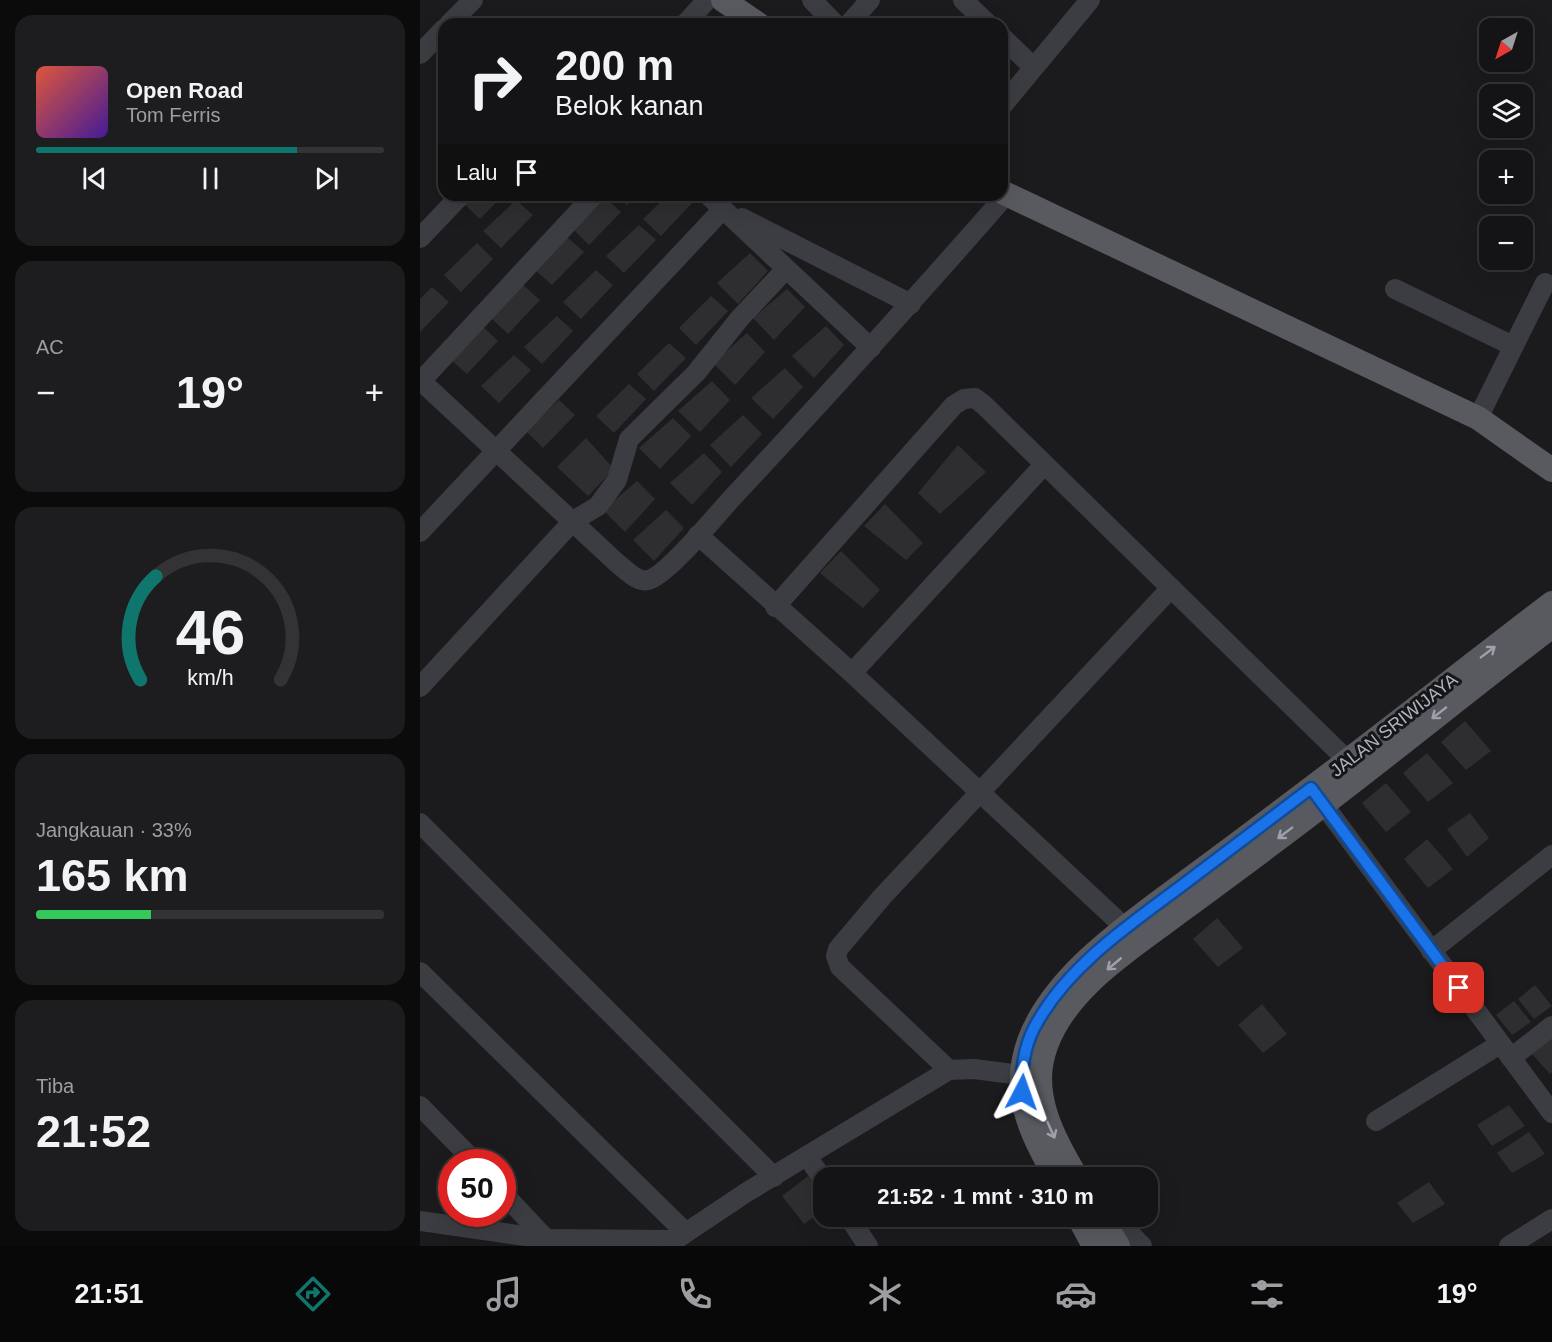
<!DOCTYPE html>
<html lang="id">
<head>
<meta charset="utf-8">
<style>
  body { margin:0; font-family:Helvetica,sans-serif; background:#1d1d1f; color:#f1f3f6; height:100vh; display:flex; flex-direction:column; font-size:22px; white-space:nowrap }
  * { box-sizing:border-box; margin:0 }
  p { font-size:20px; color:#9d9ea1 }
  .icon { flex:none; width:33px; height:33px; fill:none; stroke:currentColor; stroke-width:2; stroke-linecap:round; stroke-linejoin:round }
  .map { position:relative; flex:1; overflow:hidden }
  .panel { display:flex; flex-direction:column; gap:15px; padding:15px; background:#0b0b0c; width:420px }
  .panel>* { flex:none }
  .top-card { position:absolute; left:18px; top:18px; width:570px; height:183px; border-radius:18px; box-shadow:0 6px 24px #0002,0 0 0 2px #333335; background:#141416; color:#f1f3f6; overflow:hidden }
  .needle { width:39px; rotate:219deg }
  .fabs { position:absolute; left:1059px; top:18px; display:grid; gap:12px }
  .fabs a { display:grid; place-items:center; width:54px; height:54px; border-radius:12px; background:#141416; box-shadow:0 6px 24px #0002,0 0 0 2px #333335; font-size:30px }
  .speed { position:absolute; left:18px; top:1149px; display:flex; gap:12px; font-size:30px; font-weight:700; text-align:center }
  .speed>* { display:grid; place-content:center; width:78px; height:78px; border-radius:50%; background:#141416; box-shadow:0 6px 24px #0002,0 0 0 2px #333335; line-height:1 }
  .speed .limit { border:9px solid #d22; background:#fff; color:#111 }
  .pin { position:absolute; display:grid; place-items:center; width:51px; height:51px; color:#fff; margin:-26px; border-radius:12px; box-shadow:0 3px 9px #0006 }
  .me { position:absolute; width:66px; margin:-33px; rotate:4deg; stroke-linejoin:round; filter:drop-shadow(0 0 4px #0008) }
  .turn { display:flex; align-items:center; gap:21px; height:126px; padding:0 18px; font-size:27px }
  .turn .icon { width:78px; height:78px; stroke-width:2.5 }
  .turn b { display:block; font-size:42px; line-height:51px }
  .then { display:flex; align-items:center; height:57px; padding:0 18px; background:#0003; gap:12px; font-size:22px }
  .big { font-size:45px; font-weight:600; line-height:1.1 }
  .panel .card { flex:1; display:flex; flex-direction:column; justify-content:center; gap:9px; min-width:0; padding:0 21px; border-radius:18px; background:#1d1d1f }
  .panel .dial { align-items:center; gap:0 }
  .dial svg { height:156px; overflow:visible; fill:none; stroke:#333335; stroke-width:7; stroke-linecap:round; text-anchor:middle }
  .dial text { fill:#f1f3f6; stroke:none }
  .song { display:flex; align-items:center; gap:18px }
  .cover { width:72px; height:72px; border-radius:9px; background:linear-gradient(135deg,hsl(10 70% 55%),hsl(260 70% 35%)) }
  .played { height:6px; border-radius:3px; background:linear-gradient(90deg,#0f766e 75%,#333335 75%) }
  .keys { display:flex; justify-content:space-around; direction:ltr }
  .heat { display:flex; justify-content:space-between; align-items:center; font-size:33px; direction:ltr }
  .charge { height:9px; border-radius:4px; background:linear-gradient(90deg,#34c759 33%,#333335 0) }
  .trip { position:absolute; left:393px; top:1167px; width:345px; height:60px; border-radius:18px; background:#141416; box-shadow:0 6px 24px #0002,0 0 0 2px #333335; font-weight:600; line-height:60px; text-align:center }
  .dock { display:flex; height:96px; justify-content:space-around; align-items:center; background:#080809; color:#9d9ea1 }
  .dock .icon { width:42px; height:42px }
  .dock .active { color:#0f766e }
  .dock b { font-size:27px; color:#f1f3f6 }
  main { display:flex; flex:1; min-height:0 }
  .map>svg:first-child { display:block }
</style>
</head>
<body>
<main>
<section class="panel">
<div class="card">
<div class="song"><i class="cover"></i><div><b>Open Road</b><p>Tom Ferris</p></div></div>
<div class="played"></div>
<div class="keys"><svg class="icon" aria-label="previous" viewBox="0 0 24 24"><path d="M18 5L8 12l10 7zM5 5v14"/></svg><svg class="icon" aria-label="pause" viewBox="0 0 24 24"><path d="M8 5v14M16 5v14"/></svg><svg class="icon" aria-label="next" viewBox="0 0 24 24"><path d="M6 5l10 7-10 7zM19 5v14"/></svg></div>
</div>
<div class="card"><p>AC</p>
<div class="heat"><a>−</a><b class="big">19°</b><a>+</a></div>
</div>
<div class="card dial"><svg viewBox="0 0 100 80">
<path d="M14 69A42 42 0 1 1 86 69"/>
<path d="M14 69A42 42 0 0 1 22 16" stroke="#0f766e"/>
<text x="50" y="56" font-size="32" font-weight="700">46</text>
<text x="50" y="72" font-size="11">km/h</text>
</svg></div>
<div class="card"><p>Jangkauan · 33%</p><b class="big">165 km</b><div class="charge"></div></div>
<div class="card"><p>Tiba</p><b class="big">21:52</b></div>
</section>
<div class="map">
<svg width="1132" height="1246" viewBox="0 0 1132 1246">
  <rect width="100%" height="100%" fill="#1b1b1d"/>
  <!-- building -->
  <g fill="#2e2e31">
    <polygon points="50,195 83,195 60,219 42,202"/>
    <polygon points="117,195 135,195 127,204"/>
    <polygon points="197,195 216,195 207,205"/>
    <polygon points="248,195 264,195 272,203 241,236 223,219"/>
    <polygon points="184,197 201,212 169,245 152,228"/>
    <polygon points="96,200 113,215 81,248 63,231"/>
    <polygon points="219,225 236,240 204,273 186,256"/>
    <polygon points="147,237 164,252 132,285 114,269"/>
    <polygon points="57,243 73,259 41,292 24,275"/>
    <polygon points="330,253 348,271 318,304 297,283"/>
    <polygon points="176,270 193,285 161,319 143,302"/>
    <polygon points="103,285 120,300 88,334 70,317"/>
    <polygon points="12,287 29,302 0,332 0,299"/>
    <polygon points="367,289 385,307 354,340 333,318"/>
    <polygon points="291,296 308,311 276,345 259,328"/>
    <polygon points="137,316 153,331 122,364 104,347"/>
    <polygon points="62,326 78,341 47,374 29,358"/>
    <polygon points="406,326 424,345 394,378 372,356"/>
    <polygon points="327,333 345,352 315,385 293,363"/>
    <polygon points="249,343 266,358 234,391 217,374"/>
    <polygon points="94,355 111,370 79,403 61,386"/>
    <polygon points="365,368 383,387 353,419 331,398"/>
    <polygon points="292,381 310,400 280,432 258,411"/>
    <polygon points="209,384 226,399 194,433 176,416"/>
    <polygon points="139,400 155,415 123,448 106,431"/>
    <polygon points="323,415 342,434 311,467 290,445"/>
    <polygon points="253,418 271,436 240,469 219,448"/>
    <polygon points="166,438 194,469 168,496 137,467"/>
    <polygon points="538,445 566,472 520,514 498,493"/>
    <polygon points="284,453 302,472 272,505 250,483"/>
    <polygon points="217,481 235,499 205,532 183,510"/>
    <polygon points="465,504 503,543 486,560 444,526"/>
    <polygon points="246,510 264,528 234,561 213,540"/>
    <polygon points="421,551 460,590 443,608 400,573"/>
    <polygon points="1045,721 1071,751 1046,770 1021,742"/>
    <polygon points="1007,753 1033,783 1008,802 983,773"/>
    <polygon points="966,783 991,812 966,832 942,803"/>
    <polygon points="1050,813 1069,838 1047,857 1027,829"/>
    <polygon points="1007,839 1033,869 1008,888 984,859"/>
    <polygon points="797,918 823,948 798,967 773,939"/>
    <polygon points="1115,985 1132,1006 1114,1019 1098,999"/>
    <polygon points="1094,1001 1111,1022 1092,1035 1076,1015"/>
    <polygon points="842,1004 867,1034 843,1053 818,1025"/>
    <polygon points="1132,1037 1132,1072 1130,1074 1111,1053"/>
    <polygon points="1089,1105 1105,1126 1072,1146 1057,1125"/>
    <polygon points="1109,1132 1125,1154 1092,1173 1077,1153"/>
    <polygon points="388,1176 404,1202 404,1210 384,1224 362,1196"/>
    <polygon points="1009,1182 1025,1204 993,1223 977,1203"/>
  </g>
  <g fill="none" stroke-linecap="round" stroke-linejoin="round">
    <!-- minor -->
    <g stroke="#3c3d42" stroke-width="20">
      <polyline points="392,0 415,24"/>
      <polyline points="543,0 568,24"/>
      <polyline points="29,24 53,0"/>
      <polyline points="265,24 287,0"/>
      <polyline points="429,24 450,0"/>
      <polyline points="582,37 612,66"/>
      <polyline points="0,54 24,29"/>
      <polyline points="582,106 670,0"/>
      <path d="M174 195 1 381 197 563C205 569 217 583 228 580 247 576 296 515 312 498 405 398 496 298 586 195"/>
      <polyline points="288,195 451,348"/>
      <polyline points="322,218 491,304"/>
      <polyline points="0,238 41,195"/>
      <polyline points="975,289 1093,346"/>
      <polyline points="1058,418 1125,283"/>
      <polyline points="0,532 303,209"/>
      <polyline points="278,535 432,673 715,937"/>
      <polyline points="355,607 534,405 544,399 555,398 564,405 751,588"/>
      <polyline points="432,673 624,465"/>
      <polyline points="0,687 153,521 178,506 197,480 209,439 276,373 320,318 366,269"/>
      <polyline points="895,793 1132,1113"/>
      <polyline points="0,823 354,1177"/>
      <polyline points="1011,951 1132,855"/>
      <polyline points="0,972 265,1232"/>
      <polyline points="1091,1058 1132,1026"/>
      <polyline points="529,1070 420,967 416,956 418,949 462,897 751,588 928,761"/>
      <polyline points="0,1106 55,1162"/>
      <polyline points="956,1121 1080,1044"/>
      <polyline points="387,1156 404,1181"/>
      <polyline points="82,1192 126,1239"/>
      <polyline points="428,1216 448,1246"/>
      <polyline points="688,1216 704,1227 722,1246"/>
      <polyline points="0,1221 126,1239 251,1240"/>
      <polyline points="246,1246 327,1192 529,1070 554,1069 601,1075"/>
      <polyline points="1089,1246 1132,1219"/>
    </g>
    <!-- major -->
    <g stroke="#585a60" stroke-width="24">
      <polyline points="303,0 338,24"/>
      <polyline points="582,192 1058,418 1132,470"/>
      <path d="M636 1178C611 1133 590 1093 609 1041 634 973 715 920 771 878 812 848 853 817 894 786 974 726 1053 663 1132 603"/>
      <path d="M657 1178C634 1138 608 1094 626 1046 647 987 711 949 758 913 807 877 856 841 904 804 980 746 1055 685 1132 626"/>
      <polyline points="658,1216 674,1246"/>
      <polyline points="680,1216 698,1246"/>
    </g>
  </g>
  <!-- one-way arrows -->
  <defs><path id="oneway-shaft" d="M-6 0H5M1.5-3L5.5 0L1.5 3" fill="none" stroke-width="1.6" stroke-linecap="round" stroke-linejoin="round" transform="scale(1.5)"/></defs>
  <g stroke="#9da1a9">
    <use href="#oneway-shaft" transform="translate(1068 652) rotate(-37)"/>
    <use href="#oneway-shaft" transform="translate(1019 713) rotate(142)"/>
    <use href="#oneway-shaft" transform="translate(865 833) rotate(143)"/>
    <use href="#oneway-shaft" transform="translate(694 964) rotate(140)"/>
    <use href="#oneway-shaft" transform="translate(631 1130) rotate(66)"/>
  </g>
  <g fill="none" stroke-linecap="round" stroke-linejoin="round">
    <defs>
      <path id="route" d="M602 1092C601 1068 605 1042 618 1021 650 965 709 925 760 887 803 854 848 821 891 788L1039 988"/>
    </defs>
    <!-- route casing -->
    <use href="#route" stroke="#114b97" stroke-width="15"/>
    <!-- route -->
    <use href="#route" stroke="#1a73e8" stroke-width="10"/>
  </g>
  <g text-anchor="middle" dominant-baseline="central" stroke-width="6" stroke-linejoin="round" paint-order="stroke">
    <!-- street labels -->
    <g font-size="18" fill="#aeb3bb" stroke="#161618">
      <text transform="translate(974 725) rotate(-38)">JALAN SRIWIJAYA</text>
    </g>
  </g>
</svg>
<div class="fabs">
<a><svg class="needle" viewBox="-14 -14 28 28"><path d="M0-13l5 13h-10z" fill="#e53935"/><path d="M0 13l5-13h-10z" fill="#9d9ea1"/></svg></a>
<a><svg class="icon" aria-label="layers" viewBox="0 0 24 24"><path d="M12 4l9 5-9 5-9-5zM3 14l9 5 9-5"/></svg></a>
<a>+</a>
<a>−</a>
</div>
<div class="speed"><div class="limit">50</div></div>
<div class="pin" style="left:1039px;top:988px;background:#d93025"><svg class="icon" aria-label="arrive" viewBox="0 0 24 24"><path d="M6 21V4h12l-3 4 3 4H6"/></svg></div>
<svg class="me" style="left:602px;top:1092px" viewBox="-20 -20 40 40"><path d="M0-17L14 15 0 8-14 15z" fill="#1a73e8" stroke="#fff" stroke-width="4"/></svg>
<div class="trip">21:52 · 1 mnt · 310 m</div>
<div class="top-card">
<div class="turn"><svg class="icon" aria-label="right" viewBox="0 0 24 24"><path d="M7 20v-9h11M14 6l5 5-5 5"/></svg><div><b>200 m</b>Belok kanan</div></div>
<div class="then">Lalu<svg class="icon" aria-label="arrive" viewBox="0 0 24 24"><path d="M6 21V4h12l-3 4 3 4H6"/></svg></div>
</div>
</div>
</main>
<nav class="dock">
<b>21:51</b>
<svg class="icon active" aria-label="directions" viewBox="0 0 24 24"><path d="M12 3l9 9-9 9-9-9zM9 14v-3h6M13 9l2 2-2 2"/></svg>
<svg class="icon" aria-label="music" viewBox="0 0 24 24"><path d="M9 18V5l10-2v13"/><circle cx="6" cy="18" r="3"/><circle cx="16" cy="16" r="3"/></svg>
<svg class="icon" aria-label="phone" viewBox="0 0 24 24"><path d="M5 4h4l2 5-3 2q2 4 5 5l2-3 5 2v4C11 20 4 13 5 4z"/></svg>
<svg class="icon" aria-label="climate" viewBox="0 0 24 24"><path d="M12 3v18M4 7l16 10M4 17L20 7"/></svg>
<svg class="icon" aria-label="car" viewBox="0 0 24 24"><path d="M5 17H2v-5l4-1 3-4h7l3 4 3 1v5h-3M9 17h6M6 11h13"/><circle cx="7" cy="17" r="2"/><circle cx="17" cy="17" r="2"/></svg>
<svg class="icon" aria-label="filters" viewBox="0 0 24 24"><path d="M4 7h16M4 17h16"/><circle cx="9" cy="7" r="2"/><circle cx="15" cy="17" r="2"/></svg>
<b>19°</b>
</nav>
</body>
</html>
